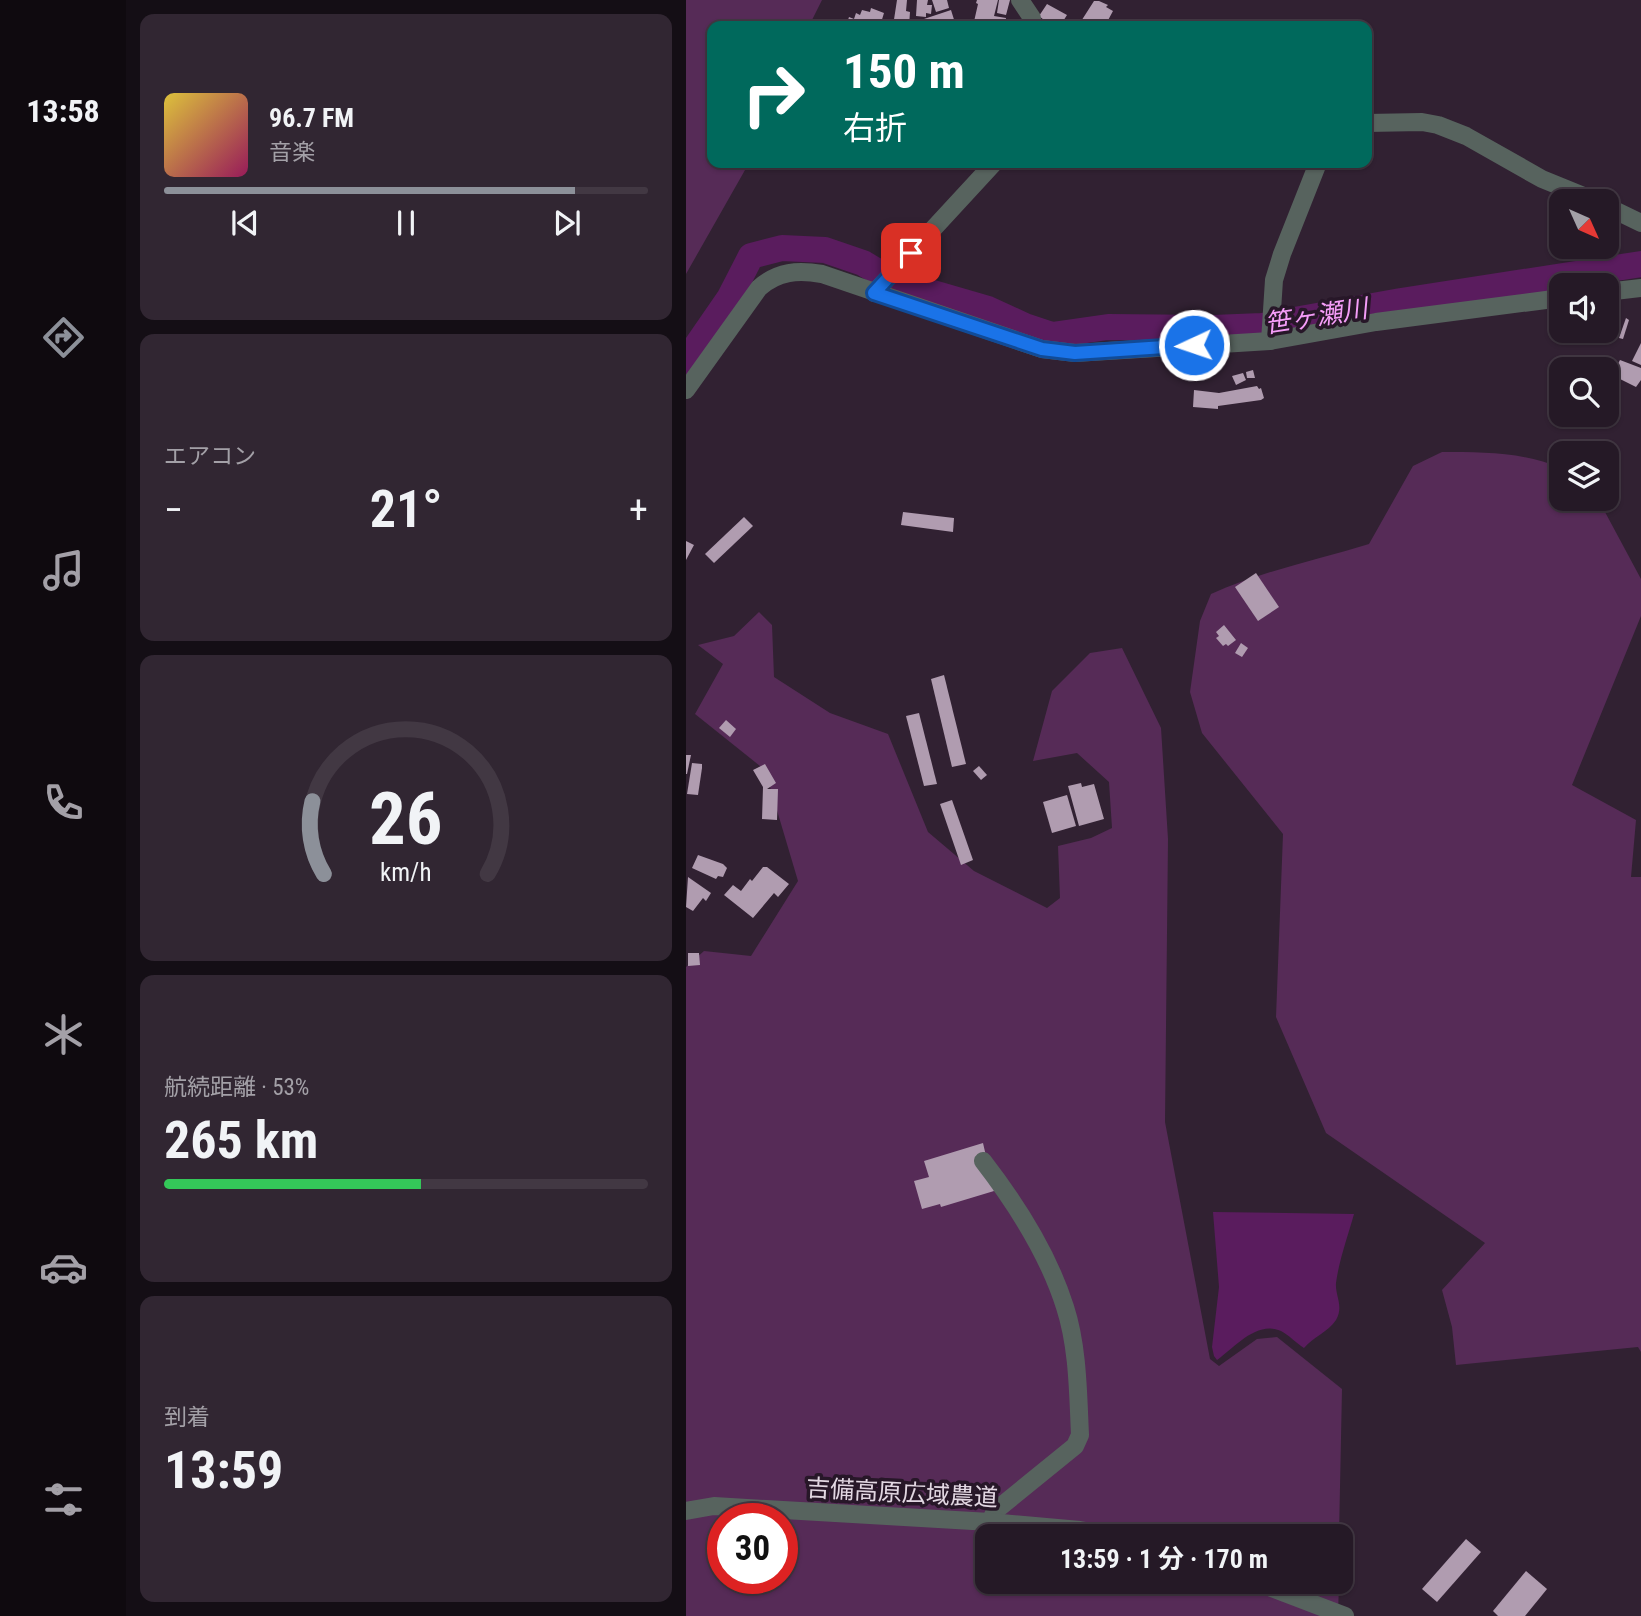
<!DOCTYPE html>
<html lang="ja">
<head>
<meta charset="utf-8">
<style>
  body { margin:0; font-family:"Roboto Condensed","Noto Sans JP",sans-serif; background:#312632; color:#f1f3f6; height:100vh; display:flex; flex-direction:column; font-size:26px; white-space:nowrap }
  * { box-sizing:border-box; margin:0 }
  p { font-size:23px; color:#a3a0a7 }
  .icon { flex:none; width:38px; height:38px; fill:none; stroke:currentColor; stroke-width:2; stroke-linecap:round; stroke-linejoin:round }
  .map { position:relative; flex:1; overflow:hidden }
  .side { display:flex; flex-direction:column; gap:14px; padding:14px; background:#140e15; width:560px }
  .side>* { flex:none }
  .hud { position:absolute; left:21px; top:21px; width:665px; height:147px; border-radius:14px; box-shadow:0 2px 5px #0004,0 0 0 2px #423843; background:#00695c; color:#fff; overflow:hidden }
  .needle { width:46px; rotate:135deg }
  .controls { position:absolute; left:863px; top:189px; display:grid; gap:14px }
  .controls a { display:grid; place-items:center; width:70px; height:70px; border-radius:14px; background:#251926; box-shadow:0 2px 5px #0004,0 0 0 2px #423843; font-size:35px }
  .speed { position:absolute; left:21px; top:1503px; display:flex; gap:14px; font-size:35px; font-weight:700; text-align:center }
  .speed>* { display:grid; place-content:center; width:91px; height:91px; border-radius:50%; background:#251926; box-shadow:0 2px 5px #0004,0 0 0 2px #423843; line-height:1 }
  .speed .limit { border:10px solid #d22; background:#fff; color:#111 }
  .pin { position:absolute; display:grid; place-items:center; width:60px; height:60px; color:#fff; margin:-30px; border-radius:14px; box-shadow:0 4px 10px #0006 }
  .me { position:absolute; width:77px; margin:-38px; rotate:267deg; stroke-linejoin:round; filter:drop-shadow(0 0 5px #0008) }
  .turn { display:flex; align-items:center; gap:24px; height:147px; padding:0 21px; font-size:32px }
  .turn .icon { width:91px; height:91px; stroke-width:2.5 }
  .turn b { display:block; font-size:49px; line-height:60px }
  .big { font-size:52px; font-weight:700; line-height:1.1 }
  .side .tile { flex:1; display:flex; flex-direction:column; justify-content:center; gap:10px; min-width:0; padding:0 24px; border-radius:14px; background:#312632 }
  .side .dial { align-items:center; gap:0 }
  .dial svg { height:182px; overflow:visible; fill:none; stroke:#423843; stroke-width:7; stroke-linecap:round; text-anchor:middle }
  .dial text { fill:#f1f3f6; stroke:none }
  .song { display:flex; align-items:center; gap:21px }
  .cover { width:84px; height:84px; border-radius:10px; background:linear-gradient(135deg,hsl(50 70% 55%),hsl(330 70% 35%)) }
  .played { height:7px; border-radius:4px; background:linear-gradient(90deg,#8c9099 85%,#423843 85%) }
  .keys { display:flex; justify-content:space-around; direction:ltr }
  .heat { display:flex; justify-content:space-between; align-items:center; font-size:38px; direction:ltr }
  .charge { height:10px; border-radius:5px; background:linear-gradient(90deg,#34c759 53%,#423843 0) }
  .trip { position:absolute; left:289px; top:1524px; width:378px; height:70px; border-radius:14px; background:#251926; box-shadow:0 2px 5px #0004,0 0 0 2px #423843; font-weight:700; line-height:70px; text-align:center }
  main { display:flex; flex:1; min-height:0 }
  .tabs { display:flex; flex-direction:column; width:126px; justify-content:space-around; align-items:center; background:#0f0a0f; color:#a3a0a7 }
  .tabs .icon { width:49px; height:49px }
  .tabs .on { color:#8c9099 }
  .tabs b { font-size:32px; color:#f1f3f6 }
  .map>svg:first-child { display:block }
</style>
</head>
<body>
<main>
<nav class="tabs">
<b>13:58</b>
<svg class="icon on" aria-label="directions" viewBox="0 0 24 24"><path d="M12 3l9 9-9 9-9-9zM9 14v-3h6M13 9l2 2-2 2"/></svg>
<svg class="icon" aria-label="music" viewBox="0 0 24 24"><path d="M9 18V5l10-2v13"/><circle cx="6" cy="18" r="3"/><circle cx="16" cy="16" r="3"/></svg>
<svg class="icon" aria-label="phone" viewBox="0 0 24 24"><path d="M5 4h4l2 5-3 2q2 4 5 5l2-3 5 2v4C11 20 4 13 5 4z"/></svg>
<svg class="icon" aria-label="climate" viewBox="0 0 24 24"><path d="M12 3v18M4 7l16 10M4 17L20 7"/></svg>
<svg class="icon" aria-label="car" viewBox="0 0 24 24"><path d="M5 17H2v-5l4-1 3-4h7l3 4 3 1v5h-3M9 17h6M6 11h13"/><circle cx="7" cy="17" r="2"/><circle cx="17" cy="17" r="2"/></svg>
<svg class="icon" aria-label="filters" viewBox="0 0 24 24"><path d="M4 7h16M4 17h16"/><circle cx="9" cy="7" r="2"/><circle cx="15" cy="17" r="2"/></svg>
</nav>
<section class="side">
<div class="tile">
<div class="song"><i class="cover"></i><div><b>96.7 FM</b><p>音楽</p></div></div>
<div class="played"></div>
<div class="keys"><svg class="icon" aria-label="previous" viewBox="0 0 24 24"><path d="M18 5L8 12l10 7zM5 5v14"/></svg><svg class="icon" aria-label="pause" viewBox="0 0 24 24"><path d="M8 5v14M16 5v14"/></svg><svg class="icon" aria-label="next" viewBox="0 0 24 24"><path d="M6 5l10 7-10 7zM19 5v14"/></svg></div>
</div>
<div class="tile"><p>エアコン</p>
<div class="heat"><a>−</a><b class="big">21°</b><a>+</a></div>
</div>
<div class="tile dial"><svg viewBox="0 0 100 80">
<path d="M14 69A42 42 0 1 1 86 69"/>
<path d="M14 69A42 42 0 0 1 9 37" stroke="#8c9099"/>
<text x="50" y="56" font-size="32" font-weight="700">26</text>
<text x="50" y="72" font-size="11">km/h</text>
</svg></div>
<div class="tile"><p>航続距離 · 53%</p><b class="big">265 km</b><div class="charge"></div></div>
<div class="tile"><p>到着</p><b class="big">13:59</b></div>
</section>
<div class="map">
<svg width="955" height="1616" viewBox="0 0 955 1616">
  <rect width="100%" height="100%" fill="#312132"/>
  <!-- green -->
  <g fill="#562b57" fill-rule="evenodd">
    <polygon points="0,0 136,0 123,26 26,26 26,163 63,163 0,274"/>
    <path d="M756 452C796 452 838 452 875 468V499H912L955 579V616L886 785 950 820 945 877H955V1352L952 1347 770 1365 766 1327 756 1290 799 1243 640 1133 590 1017 597 834 516 733 504 692 514 621 525 594C576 571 631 560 683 544L727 466Z"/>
    <path d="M73 612 86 625 88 677 144 713 202 734 242 832 288 871 361 908 374 898 372 846 405 838 426 828 423 782 391 753 347 761 366 691 404 653 436 648 475 728 482 839 479 1122 524 1359 533 1366 571 1339 591 1337 656 1389 653 1536H301V1582H653L652 1616H0V967L18 951 65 956 112 881 79 770 9 714 37 664 12 645 48 636ZM37 1519H96V1578H37Z"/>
  </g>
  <!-- water -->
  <path fill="#5a1c5e" d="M527 1212 668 1214C662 1236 653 1260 650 1283 649 1296 658 1306 650 1320 642 1332 627 1337 618 1348 610 1343 603 1335 595 1331 571 1320 549 1347 531 1360L528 1356 526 1347 533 1287Z"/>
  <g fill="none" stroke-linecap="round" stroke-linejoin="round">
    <!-- river -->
    <polyline stroke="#5a1c5e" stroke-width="26" points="0,361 44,297 65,256 96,248 139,250 177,263 209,282 302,309 339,326 366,335 422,327 527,328 576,326 715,301 955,264"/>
  </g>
  <!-- building -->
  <g fill="#b09cb0">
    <polygon points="211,0 221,0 220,11 224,12 223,26 207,26"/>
    <polygon points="231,0 242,0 241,5 246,5 245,14 240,13 240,17 230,16"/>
    <polygon points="246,0 261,0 263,8 250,12"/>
    <polygon points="291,0 312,0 308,16 320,18 319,26 287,26 292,4 290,3"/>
    <polygon points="313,0 324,0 320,15 311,13"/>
    <polygon points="408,1 413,1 422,5 420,7 427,11 420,24 425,26 382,26 385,21 392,26"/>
    <polygon points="361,4 381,15 374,26 361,26 356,23 358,20 353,16"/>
    <polygon points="185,8 198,13 194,26 163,26 163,24 161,23 163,17 168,19 170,13 174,15 176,10 184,12"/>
    <polygon points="265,10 270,26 241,26 238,19"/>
    <polygon points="940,318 943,320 937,339 933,338"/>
    <polygon points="955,343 955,365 946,361"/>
    <polygon points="934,360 955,368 955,380 950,387 926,375"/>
    <polygon points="567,370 569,378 561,378 560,372"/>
    <polygon points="557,373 560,380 550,385 546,376"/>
    <polygon points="571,386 573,389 575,388 578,398 575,400 532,406 532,409 507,407 508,390 533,393"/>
    <polygon points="217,512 268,518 267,532 215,525"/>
    <polygon points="58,517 67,526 28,563 19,554"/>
    <polygon points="0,541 8,545 0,560"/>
    <polygon points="570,573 593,607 572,621 549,587"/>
    <polygon points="538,625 550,640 542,646 540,644 537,646 530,638 533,636 530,632"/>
    <polygon points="555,643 562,648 556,657 549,653"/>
    <polygon points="258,675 280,764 266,767 245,679"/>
    <polygon points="233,713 251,784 238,786 220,716"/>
    <polygon points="40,720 50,729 44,737 33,728"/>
    <polygon points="0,755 5,755 1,774 0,774"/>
    <polygon points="6,763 16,764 16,768 12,795 1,794"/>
    <polygon points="79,764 90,783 81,789 92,789 91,820 76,819 77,787 67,770"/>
    <polygon points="293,766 301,775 295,780 287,771"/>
    <polygon points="395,783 396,787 408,784 418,819 393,826 382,786"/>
    <polygon points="381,795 390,826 366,833 357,802"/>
    <polygon points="266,800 287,860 275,865 254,804"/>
    <polygon points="12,855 37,864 41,868 37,877 32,876 30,879 6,868"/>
    <polygon points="77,867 81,867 103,884 92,897 88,893 67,918 38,895 47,885 55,891 64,879 66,881"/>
    <polygon points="2,877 25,893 20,901 17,898 7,911 0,907"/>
    <polygon points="2,953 13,953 14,965 2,966"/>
    <polygon points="297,1143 308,1191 255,1207 254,1204 236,1209 228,1181 243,1177 238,1161"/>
    <polygon points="780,1539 795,1552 751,1602 736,1589"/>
    <polygon points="840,1571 861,1589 839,1616 812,1616 807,1611"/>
  </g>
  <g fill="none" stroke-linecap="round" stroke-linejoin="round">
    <!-- minor -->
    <g stroke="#57635e" stroke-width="18">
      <polyline points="334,0 346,18 346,26"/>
      <polyline points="681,123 736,122 752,125 780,136 856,179 910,201"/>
      <polyline points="920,206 955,223"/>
      <polyline points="920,292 955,288"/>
      <polyline points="188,293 308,163"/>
      <polyline points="584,341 588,280 596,254 632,163"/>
      <path d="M0 390 73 288C92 271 112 270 136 274L356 349 389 353 584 341 690 322 875 298"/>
      <path d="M297 1161C331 1205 362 1253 379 1307 392 1347 392 1393 394 1435L389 1446 309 1511 304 1522"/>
      <polyline points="0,1511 28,1506 304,1522 394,1530 429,1536"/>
      <polyline points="570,1582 659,1616"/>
    </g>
  </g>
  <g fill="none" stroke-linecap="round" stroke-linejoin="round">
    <defs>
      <polyline id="route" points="225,253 188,293 356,349 389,353 508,345"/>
    </defs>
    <!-- route casing -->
    <use href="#route" stroke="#114b97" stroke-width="18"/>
    <!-- route -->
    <use href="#route" stroke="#1a73e8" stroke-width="12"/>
  </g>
  <g text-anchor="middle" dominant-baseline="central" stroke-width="7" stroke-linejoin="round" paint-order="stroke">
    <!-- street labels -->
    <g font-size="24" fill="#e2d7e2" stroke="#271728">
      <text transform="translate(216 1493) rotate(3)">吉備高原広域農道</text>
    </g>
    <!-- water labels -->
    <g font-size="26" font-style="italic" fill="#f59df8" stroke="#271728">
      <text transform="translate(630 316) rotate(-9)">笹ヶ瀬川</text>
    </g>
  </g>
</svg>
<div class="controls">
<a><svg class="needle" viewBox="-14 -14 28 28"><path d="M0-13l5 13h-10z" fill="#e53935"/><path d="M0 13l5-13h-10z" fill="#a3a0a7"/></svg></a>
<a><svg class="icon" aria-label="sound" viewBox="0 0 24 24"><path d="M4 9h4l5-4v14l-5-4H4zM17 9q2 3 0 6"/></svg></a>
<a><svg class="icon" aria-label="search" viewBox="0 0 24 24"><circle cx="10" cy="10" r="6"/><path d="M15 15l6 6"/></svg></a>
<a><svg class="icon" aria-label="layers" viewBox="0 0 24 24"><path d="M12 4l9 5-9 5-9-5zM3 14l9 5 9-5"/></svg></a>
</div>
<div class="speed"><div class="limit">30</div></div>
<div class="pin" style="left:225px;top:253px;background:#d93025"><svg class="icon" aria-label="arrive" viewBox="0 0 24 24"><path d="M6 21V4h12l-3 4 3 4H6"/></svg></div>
<svg class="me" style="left:508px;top:345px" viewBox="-20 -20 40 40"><circle r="17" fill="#1a73e8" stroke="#fff" stroke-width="3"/><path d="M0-11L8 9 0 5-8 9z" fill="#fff"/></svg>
<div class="trip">13:59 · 1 分 · 170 m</div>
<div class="hud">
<div class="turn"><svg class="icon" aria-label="right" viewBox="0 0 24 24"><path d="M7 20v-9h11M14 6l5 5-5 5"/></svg><div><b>150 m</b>右折</div></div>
</div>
</div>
</main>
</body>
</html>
